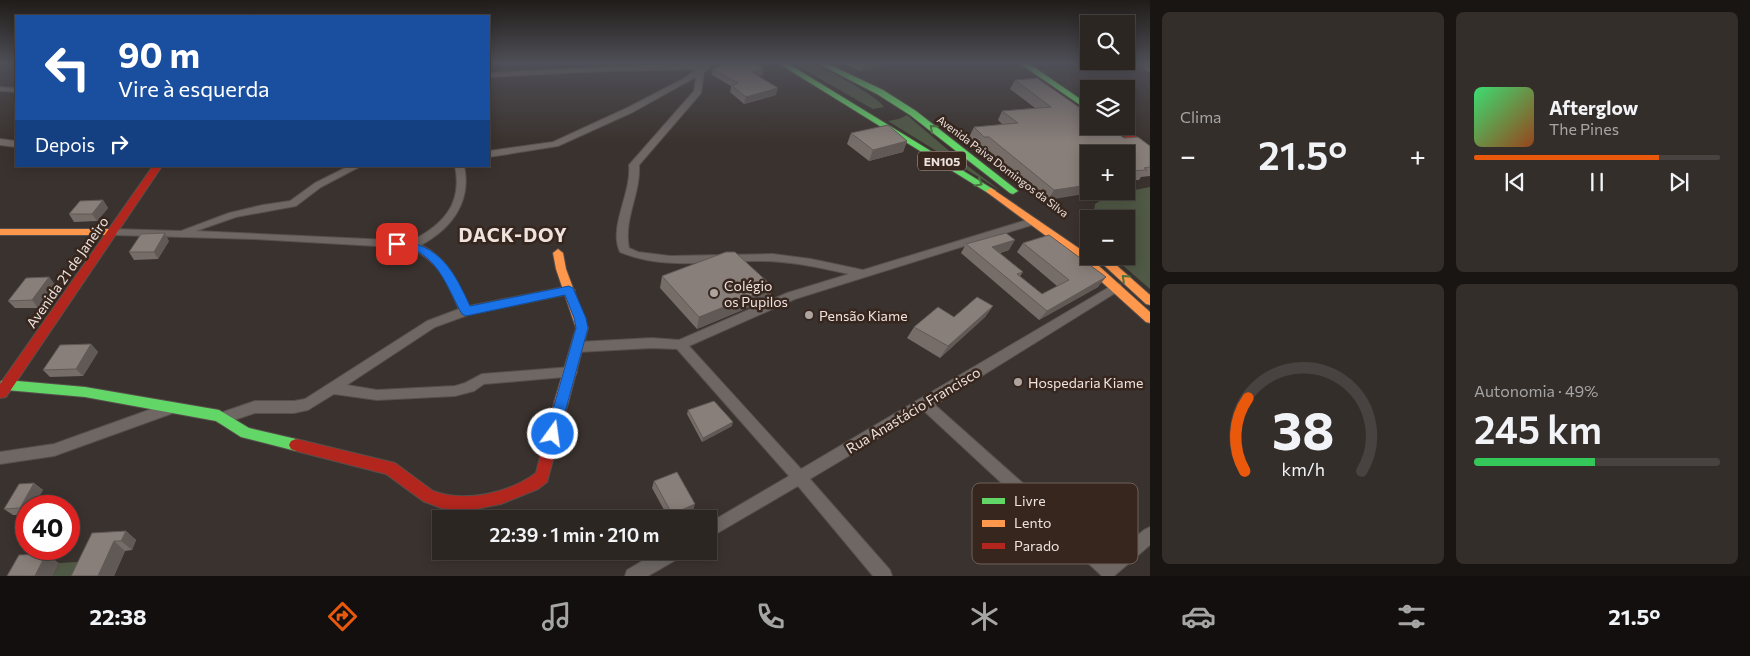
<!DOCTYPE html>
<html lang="pt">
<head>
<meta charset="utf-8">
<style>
  body { margin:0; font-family:Commissioner,sans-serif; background:#342e2a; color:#f1f3f6; height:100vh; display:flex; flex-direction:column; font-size:19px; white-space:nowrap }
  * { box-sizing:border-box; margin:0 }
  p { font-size:16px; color:#a6a5a5 }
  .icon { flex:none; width:28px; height:28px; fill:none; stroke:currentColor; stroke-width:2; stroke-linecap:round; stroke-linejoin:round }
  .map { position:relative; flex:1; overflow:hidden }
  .drawer { display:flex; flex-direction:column; gap:12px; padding:12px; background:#181513; width:600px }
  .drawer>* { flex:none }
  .banner { position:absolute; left:15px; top:15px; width:475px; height:152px; border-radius:0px; box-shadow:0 2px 12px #0003,0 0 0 1px #484340; background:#1a4fa0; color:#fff; overflow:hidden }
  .controls { position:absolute; left:1080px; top:15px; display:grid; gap:10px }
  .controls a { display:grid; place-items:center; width:55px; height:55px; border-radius:0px; background:#2c2622; box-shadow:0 2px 12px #0003,0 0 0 1px #484340; font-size:25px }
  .speed { position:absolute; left:15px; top:495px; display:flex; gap:10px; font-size:25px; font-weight:700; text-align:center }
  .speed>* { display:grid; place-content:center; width:65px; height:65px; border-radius:50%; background:#2c2622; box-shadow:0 2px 12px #0003,0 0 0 1px #484340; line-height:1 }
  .speed .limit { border:8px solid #d22; background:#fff; color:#111 }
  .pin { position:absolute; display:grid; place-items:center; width:42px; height:42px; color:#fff; margin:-21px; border-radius:10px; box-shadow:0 2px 8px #0006 }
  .me { position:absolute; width:55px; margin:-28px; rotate:14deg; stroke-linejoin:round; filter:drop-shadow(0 0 4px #0008) }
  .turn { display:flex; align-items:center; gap:18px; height:105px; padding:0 20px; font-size:22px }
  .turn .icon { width:65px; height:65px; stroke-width:2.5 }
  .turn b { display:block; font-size:35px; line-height:42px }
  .then { display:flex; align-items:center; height:48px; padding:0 20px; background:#0003; gap:10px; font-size:19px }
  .big { font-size:38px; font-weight:600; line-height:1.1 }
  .drawer .widget { flex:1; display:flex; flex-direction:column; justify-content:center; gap:8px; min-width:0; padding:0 18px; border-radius:8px; background:#342e2a }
  .drawer .dial { align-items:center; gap:0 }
  .dial svg { height:130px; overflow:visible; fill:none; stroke:#484340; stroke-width:7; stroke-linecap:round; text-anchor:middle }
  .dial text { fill:#f1f3f6; stroke:none }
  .song { display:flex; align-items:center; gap:15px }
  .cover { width:60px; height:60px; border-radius:8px; background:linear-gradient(135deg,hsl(140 70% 55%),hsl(20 70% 35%)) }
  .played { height:5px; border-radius:2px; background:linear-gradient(90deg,#ea580c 75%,#484340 75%) }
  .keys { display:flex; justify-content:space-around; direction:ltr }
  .heat { display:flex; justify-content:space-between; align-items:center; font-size:28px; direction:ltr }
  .charge { height:8px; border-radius:4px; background:linear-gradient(90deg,#34c759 49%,#484340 0) }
  .drawer .tiles { flex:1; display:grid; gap:12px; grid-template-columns:repeat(2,1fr) }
  .trip { position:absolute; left:432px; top:510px; width:285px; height:50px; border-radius:0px; background:#2c2622; box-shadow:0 2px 12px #0003,0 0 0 1px #484340; font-weight:600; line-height:50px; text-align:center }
  .dock { display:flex; height:80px; justify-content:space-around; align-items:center; background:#120f0e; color:#a6a5a5 }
  .dock .icon { width:35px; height:35px }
  .dock .current { color:#ea580c }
  .dock b { font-size:22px; color:#f1f3f6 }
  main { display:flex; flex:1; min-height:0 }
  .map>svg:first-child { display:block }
</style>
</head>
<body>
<main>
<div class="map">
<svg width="1150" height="576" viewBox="0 0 1150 576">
  <rect width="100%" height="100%" fill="#3a322e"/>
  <!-- green -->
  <g fill="#505945">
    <path d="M793 63C798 63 804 62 809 63 821 65 879 97 884 107L873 109 864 104Z"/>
    <polygon points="907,115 961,161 1001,191 888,121 899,119"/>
    <polygon points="1150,187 1150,289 1112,256 1126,256 1126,219 1093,219 1095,204 1109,195"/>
    <polygon points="95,561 88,576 53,576 59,563"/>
  </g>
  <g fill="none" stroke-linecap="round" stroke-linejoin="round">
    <defs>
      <g id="street">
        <path d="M701 63H709L710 67 704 72 701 93 639 165C641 194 623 219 629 248L638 252 670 256 773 254 811 259 863 270 1030 219 1034 218 1039 221 1038 223 795 299 689 346 801 469 1116 283 1120 284 1122 287 1120 290 935 405 1108 559 1144 530 1150 527V545L1114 576H1102L924 411 810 479 890 570 892 576H873L798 486 709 538V523L789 476 677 349 652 348 578 352 574 350 572 347 574 344 578 342 652 338 679 340 787 293 849 274C820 268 791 261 761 261 714 260 665 271 620 252 608 227 632 193 629 165L694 91 696 77 633 112 558 146 489 157V151L553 142 627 108 683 79 698 69 607 71 489 77V73L607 67 702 65Z"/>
        <polygon points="0,87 16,88 16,92 0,91"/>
        <polygon points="0,139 16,141 16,147 0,145"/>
        <path d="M349 166H361L321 187 296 206 236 217 196 231 411 241C443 225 463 204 455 166H464C472 202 451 229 421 245 449 259 456 280 469 306L569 286 575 290 569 294 468 315 435 327 347 385 377 390 455 386 465 383 482 374 571 367 575 368 577 372 575 376 484 384 474 391 455 396 377 400 334 394 308 410 294 413H255L222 424 217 422 215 418 217 414 255 401H294L305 399 427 321 459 309C445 279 442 265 411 248L253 239 113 235 108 232 113 229 181 231 229 213 263 205 290 201 315 183Z"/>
        <polygon points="171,402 176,404 178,408 176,412 54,456 0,464 0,452 54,444"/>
        <polygon points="659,551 683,551 681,557 648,576 625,576 627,570"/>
      </g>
      <g id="fast">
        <polygon points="778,63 787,63 996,191 991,194 988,193"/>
        <polygon points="817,63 826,63 883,90 916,111 1018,191 1013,194 1010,193 910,115 877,94"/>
        <polygon points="1019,63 1028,63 1089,105 1089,111"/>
        <polygon points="6,380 85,387 219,410 249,428 296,439 301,441 303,445 301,449 296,451 241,437 216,421 85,397 6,390 1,389 0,386 1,381"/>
      </g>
      <g id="slow">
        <polygon points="991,188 1080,249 1150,312 1150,323 1146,322 1072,255 988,193 986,191"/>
        <polygon points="0,229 113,229 118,232 113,235 0,235"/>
        <polygon points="558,249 563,253 566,269 588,328 568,403 566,407 561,409 556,407 554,403 576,328 556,269 553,253"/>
        <polygon points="1094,256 1106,256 1150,295 1150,305 1146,304"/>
      </g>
      <g id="jam">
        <polygon points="1110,126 1120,126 1150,147 1150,154"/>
        <polygon points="153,166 162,166 6,397 0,398 0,384"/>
        <path d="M561 397 566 399 568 403 547 482 538 489 501 504 466 511 441 508 423 501 386 474 296 451 291 449 289 445 291 441 296 439 395 463 433 491C465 503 509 493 536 473L554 403 556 399Z"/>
      </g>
    </defs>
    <!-- street casing -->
    <use href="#street" stroke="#574f4b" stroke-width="2"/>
    <!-- fast casing -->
    <use href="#fast" stroke="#574f4b" stroke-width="2"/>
    <!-- slow casing -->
    <use href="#slow" stroke="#574f4b" stroke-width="2"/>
    <!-- jam casing -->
    <use href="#jam" stroke="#574f4b" stroke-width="2"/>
    <!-- street -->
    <use href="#street" fill="#6e6764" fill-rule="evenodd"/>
    <!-- fast -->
    <use href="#fast" fill="#63d668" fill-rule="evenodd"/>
    <!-- slow -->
    <use href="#slow" fill="#ff974d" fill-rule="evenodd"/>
    <!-- jam -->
    <use href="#jam" fill="#b3261e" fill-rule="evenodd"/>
    <defs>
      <polyline id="rail" points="1138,63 1150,70"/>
    </defs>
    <!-- rail casing -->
    <use href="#rail" stroke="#706965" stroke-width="4"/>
    <!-- rail -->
    <use href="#rail" stroke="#36261e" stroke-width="2.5" stroke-dasharray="8" stroke-linecap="butt"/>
  </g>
  <!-- wall -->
  <g fill="#766d69">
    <polygon points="844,63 887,63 860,71"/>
    <polygon points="713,69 763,75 759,76 776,95 744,104 730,92 731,86 712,75"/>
    <polygon points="1015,80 1124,138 1150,146 1150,176 1141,177 1139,180 1126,180 1126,154 1048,200 984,147 979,147 969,137 974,127 1003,125 998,120 1002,111 1035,108 1010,89"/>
    <polygon points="851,133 907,141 903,152 869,161 847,144"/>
    <polygon points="103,200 108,208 97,221 74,222 69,214"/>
    <polygon points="169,241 158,259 134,260 129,252"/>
    <polygon points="1023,243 1098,287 1039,320 961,253 966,244 1009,250 1000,253 1023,272 1020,276 1042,294 1057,286 1017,252"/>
    <polygon points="662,276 773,287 769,299 697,329 660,288"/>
    <polygon points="49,277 55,285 38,308 15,308 8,301"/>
    <polygon points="993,306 985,317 940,358 907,338 914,327 954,317"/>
    <polygon points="91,344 98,352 83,376 50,377 43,370"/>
    <polygon points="688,410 732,426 702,442 687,414"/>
    <polygon points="654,481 693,511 675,519 669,519 652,488"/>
    <polygon points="34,483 43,490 33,506 26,506 26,515 13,515 4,509"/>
    <polygon points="126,531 136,540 132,550 125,551 114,576 71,576"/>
  </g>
  <!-- shaded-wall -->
  <g fill="#605955">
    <polygon points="862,63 887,63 860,71"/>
    <polygon points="764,68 763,75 751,78 752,72"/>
    <polygon points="778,88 776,95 744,104 746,97"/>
    <polygon points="907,141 903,152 869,161 873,150"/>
    <polygon points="1089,185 1089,191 1102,191 1048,200 1054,190"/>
    <polygon points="103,200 108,208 97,221 92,214"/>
    <polygon points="165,233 169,241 158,259 154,252"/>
    <polygon points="1015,240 1009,250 987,256 992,247"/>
    <polygon points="49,277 55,285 38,308 32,300"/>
    <polygon points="1106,277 1098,287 1039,320 1047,311"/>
    <polygon points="773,287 769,299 697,329 699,317"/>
    <polygon points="993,306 985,317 940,358 948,346"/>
    <polygon points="91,344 98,352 83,376 76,369"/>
    <polygon points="733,422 732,426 702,442 703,438"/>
    <polygon points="34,483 43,490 33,506 26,506 26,513 20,508"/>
    <polygon points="695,504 693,511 675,519 671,519 672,514"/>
    <polygon points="126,531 136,540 132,550 121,541"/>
    <polygon points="114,541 125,551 114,576 98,576"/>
    <polygon points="46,554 59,563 53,576 35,576"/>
  </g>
  <!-- building -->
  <g fill="#897f7a" stroke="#605955">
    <polygon points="726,63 756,63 764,68 752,72 778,88 746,97 732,86 738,83 713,69"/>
    <polygon points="1037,78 1089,114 1089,126 1107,126 1124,138 1138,137 1150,146 1150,167 1144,168 1147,170 1126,171 1126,154 1089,154 1089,185 1054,190 989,137 984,137 974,127 1018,123 1002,111 1051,107 1015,80"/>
    <polygon points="888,125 907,141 873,150 851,133"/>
    <polygon points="103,200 92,214 69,214 80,201"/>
    <polygon points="165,233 154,252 129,252 141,234"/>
    <polygon points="1006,233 1015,240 992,247 1023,272 1017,274 1042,294 1069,280 1023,243 1049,235 1106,277 1047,311 966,244"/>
    <polygon points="726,252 735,252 773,287 699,317 662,276"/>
    <polygon points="49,277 32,300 8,301 26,278"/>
    <polygon points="977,297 993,306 948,346 914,327 938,307 954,317"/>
    <polygon points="91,344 76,369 43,370 60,345"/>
    <polygon points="714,401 733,422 703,438 688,410"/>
    <polygon points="677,472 695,504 672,514 654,481"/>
    <polygon points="34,483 20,508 4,509 19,484"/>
    <polygon points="126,531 121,541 114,541 98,576 71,576 92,533"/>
    <polygon points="46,554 35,576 7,576 19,555"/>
  </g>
  <!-- one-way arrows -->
  <defs><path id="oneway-chevron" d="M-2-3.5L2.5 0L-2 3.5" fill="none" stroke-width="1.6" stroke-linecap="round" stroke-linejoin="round" transform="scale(1.25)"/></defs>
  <g stroke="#4a753f">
    <use href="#oneway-chevron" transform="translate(933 128) rotate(-138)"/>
    <use href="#oneway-chevron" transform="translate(979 183) rotate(31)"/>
    <use href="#oneway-chevron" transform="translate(1125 278) rotate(-138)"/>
  </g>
  <!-- sky -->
  <linearGradient id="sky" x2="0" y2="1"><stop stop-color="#201c19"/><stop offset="0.44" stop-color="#4f4f57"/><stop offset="1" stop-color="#4f4f57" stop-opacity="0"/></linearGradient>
  <rect width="1150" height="143" fill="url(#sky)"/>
  <!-- route -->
  <path fill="#1a73e8" stroke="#114b97" d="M397 241C439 243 454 271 470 306L569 286 573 288 586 318 588 328 558 438 553 440 548 438 546 434 576 328 574 318 565 295 466 316 462 314C448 290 441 262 413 249 407 247 400 248 394 247L392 244 394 242Z"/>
  <!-- markers -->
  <g fill="#afa5a0" stroke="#36261e" stroke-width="2">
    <circle cx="714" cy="293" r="5"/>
    <circle cx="809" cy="315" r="5"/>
    <circle cx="1018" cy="382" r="5"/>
  </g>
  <g text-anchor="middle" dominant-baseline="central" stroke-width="5" stroke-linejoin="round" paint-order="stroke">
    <!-- far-street labels -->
    <g font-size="11" fill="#eee3de" stroke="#36261e">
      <text transform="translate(1003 166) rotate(37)">Avenida Paiva Domingos da Silva</text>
    </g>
    <!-- shield labels -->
    <rect fill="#36261e" stroke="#b7aaa4" stroke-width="1" x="918" y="151.5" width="48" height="19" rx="4"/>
    <g font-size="12" font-weight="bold" fill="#eee3de">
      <text x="942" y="161">EN105</text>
    </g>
    <!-- street labels -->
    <g font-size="14" fill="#eee3de" stroke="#36261e">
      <text transform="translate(67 272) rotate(-55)">Avenida 21 de Janeiro</text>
      <text transform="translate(913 410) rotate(-31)">Rua Anastácio Francisco</text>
    </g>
    <!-- poi labels -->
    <g font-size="14" fill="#eee3de" stroke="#36261e" text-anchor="start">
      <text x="724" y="285">Colégio<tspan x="724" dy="16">os Pupilos</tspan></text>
      <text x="819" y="315">Pensão Kiame</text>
      <text x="1028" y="382">Hospedaria Kiame</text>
    </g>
    <!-- district labels -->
    <g font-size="19" font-weight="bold" letter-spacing="1" fill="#eee3de" stroke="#36261e">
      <text x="513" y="234">DACK-DOY</text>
    </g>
  </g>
  <!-- legend -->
  <rect x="972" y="483" width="166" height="81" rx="8" fill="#36261e" stroke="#6d5f58" stroke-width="1"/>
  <rect x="982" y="498" width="23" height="6" fill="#63d668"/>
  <rect x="982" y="520" width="23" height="7" fill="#ff974d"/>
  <rect x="982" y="543" width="23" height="6" fill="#b3261e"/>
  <g font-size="14" fill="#eee3de">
    <text x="1014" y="506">Livre</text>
    <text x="1014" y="528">Lento</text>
    <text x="1014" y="551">Parado</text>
  </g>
</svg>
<div class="controls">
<a><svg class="icon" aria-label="search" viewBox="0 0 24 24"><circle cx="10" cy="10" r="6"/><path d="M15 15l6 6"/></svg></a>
<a><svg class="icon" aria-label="layers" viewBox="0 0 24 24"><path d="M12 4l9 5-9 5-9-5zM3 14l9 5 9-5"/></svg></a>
<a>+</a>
<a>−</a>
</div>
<div class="speed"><div class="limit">40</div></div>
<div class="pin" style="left:397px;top:244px;background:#d93025"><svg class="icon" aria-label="arrive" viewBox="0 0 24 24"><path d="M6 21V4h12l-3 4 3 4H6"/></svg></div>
<svg class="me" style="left:553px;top:434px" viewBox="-20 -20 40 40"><circle r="17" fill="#1a73e8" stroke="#fff" stroke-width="3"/><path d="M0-11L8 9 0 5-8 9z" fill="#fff"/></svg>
<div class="trip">22:39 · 1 min · 210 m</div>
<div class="banner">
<div class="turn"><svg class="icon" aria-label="left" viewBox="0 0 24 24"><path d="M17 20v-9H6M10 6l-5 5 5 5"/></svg><div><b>90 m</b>Vire à esquerda</div></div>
<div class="then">Depois<svg class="icon" aria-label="right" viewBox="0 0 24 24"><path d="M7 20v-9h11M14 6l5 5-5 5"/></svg></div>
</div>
</div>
<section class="drawer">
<div class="tiles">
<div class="widget"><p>Clima</p>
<div class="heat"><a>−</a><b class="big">21.5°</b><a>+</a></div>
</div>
<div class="widget">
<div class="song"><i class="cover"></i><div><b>Afterglow</b><p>The Pines</p></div></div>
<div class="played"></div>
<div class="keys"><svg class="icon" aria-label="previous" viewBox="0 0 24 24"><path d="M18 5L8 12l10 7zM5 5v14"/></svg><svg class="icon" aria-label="pause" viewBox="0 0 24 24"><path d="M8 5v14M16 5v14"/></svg><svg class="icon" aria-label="next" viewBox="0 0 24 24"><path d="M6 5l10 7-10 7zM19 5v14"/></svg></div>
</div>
<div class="widget dial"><svg viewBox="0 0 100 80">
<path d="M14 69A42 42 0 1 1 86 69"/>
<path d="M14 69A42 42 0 0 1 16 24" stroke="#ea580c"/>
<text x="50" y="56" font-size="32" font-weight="700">38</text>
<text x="50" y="72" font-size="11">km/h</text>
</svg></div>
<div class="widget"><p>Autonomia · 49%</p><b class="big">245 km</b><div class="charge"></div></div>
</div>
</section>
</main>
<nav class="dock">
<b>22:38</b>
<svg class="icon current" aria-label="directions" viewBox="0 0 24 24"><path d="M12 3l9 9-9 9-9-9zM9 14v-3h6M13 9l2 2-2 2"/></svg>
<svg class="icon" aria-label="music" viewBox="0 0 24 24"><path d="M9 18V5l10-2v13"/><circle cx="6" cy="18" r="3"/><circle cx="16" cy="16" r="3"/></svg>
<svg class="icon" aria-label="phone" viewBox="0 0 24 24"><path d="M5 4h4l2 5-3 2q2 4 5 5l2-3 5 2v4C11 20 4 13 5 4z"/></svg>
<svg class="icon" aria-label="climate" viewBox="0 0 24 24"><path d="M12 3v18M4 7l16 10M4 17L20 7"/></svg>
<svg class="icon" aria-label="car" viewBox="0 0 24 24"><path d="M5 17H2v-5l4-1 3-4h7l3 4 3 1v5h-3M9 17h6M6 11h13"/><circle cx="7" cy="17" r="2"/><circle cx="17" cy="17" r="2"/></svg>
<svg class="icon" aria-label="filters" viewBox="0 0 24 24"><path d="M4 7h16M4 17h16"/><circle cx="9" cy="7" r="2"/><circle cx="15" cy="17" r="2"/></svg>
<b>21.5°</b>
</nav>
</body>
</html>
